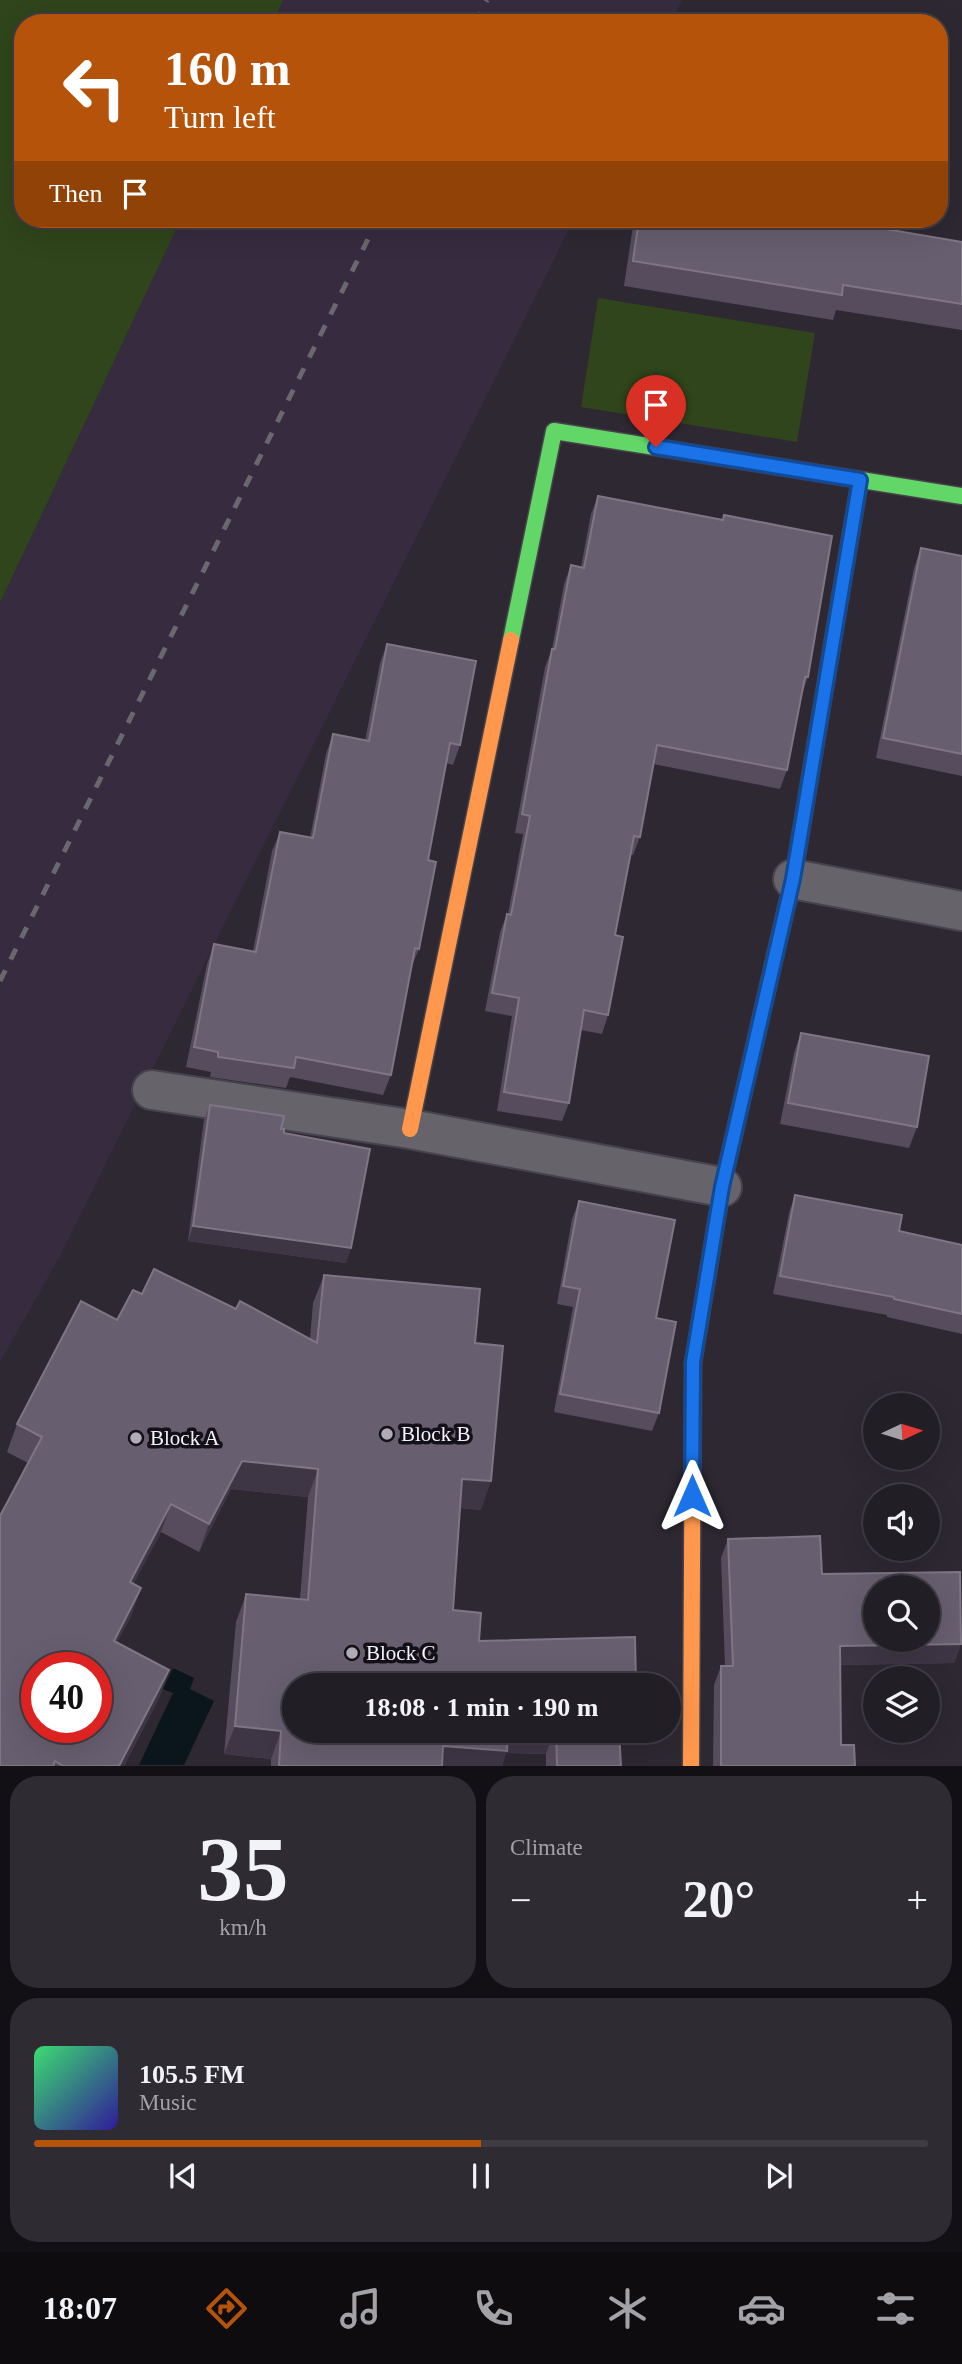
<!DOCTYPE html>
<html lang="en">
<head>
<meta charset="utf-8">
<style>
  body { margin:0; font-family:"Times New Roman",serif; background:#2e2b32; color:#f1f3f6; height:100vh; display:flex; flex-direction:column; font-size:26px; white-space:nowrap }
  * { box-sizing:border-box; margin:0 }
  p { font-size:23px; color:#a2a2a7 }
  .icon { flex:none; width:38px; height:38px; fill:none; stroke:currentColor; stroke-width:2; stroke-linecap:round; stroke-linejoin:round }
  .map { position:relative; height:1766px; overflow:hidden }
  .drawer { display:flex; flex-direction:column; gap:10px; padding:10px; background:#131015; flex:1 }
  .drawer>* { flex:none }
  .top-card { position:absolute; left:14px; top:14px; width:934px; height:214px; border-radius:28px; box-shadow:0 7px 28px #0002,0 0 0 2px #3f3c43; background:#b45309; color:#fff; overflow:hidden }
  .needle { width:46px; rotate:86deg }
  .controls { position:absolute; left:863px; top:1393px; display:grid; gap:14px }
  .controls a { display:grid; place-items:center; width:77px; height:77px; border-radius:50%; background:#221e26; box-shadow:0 7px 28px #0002,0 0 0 2px #3f3c43; font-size:35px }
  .speed { position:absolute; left:21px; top:1652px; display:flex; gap:14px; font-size:35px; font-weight:700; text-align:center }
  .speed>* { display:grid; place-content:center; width:91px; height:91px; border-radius:50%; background:#221e26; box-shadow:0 7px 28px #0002,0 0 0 2px #3f3c43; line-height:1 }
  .speed .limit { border:10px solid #d22; background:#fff; color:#111 }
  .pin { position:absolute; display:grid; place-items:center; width:60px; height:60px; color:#fff; margin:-72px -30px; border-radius:50% 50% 50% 0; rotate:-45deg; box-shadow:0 0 7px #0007 }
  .pin .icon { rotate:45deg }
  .me { position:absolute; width:77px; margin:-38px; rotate:0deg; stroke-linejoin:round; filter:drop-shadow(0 0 5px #0008) }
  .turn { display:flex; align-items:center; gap:24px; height:147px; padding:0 35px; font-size:32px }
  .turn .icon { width:91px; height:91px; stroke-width:2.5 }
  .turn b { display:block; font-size:49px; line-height:60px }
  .then { display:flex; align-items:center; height:66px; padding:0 35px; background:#0003; gap:14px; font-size:26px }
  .big { font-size:52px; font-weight:700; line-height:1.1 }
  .drawer .tile { flex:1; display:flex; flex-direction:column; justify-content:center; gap:10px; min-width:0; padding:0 24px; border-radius:28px; background:#2e2b32 }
  .drawer .dial { align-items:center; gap:0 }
  .dial b { font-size:91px; line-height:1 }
  .song { display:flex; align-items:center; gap:21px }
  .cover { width:84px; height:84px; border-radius:10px; background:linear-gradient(135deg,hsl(140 70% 55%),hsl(250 70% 35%)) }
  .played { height:7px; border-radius:4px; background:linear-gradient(90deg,#b45309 50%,#3f3c43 50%) }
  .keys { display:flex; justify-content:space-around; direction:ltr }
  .heat { display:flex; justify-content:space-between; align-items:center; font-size:38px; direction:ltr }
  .drawer .tiles { flex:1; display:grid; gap:10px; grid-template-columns:1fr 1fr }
  .tile:last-child { grid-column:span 2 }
  .trip { position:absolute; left:282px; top:1673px; width:399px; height:70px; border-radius:35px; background:#221e26; box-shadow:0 7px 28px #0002,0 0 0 2px #3f3c43; font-weight:700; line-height:70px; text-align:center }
  .tabs { display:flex; height:112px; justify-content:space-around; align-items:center; background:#0e0c0f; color:#a2a2a7 }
  .tabs .icon { width:49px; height:49px }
  .tabs .current { color:#b45309 }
  .tabs b { font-size:32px; color:#f1f3f6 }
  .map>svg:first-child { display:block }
</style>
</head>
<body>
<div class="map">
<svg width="962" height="1766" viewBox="0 0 962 1766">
  <rect width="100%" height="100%" fill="#2d2832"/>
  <!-- built -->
  <g fill="#372b40">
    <polygon points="283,0 682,0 671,23 273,23"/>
    <polygon points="181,219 574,219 59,1258 0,1362 0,603"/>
  </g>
  <!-- green -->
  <g fill="#30451b">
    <polygon points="0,0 283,0 273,23 23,23 23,219 181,219 0,603"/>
    <polygon points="598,298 815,333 797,442 581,407"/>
  </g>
  <!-- water -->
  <polygon fill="#0a151c" points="173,1668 194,1678 190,1689 214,1701 184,1765 139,1765 173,1693 163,1689"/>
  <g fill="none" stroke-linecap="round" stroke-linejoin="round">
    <defs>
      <g id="street">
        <polyline points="793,879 962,911"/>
        <polyline points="152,1090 410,1129 722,1187"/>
      </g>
      <g id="fast">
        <polyline points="840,598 860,480"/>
        <polyline points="511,640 554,431 962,496"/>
        <polyline points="693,1363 722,1187 775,956"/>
      </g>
      <g id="slow">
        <polyline points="775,956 793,879 840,598"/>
        <polyline points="410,1129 511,640"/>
        <polyline points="691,1766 693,1363"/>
      </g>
    </defs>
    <!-- street casing -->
    <use href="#street" stroke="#47434b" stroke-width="42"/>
    <!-- fast casing -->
    <use href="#fast" stroke="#47434b" stroke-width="19"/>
    <!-- slow casing -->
    <use href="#slow" stroke="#47434b" stroke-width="19"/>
    <!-- street -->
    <use href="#street" stroke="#67636a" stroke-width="38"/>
    <!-- fast -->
    <use href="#fast" stroke="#63d668" stroke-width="16"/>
    <!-- slow -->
    <use href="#slow" stroke="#ff974d" stroke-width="16"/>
    <!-- rail -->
    <g stroke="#6a676e" stroke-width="5" stroke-dasharray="12 12" stroke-linecap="butt">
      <polyline points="475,23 487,0"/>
      <polyline points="0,981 378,219"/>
    </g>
  </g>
  <!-- wall -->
  <g fill="#564c5e">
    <polygon points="634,219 857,219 856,224 962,242 962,330 836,310 833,320 624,286"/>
    <polygon points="598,496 723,520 724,515 808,677 801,696 787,770 780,789 653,764 640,837 633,855 630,855 615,935 608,1015 602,1034 581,1030 569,1103 562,1121 497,1111 512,1016 485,1011 500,932 507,914 508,914 523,834 515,833 545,667 552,649 564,584 571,565 581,567 591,514"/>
    <polygon points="921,548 962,556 962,776 876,758 914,568"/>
    <polygon points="387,644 460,745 453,765 446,763 428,860 419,949 411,968 391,1075 383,1095 290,1077 286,1088 210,1077 211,1072 186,1067 207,964 214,944 253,951 272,851 280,832 310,838 326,754 333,734 365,741 380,663"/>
    <polygon points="801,1033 917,1127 909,1148 780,1124 794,1053"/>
    <polygon points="210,1105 281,1129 351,1248 346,1263 188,1241 204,1120"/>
    <polygon points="795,1195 899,1231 962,1245 962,1334 887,1317 887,1315 773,1294 789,1213"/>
    <polygon points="579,1201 656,1318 659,1413 652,1431 554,1412 573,1307 557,1304 572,1219"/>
    <polygon points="324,1275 475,1343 481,1510 460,1508 294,1731 627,1731 627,1733 619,1733 621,1766 546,1766 546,1754 506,1753 502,1766 271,1766 271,1759 224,1754 236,1622 246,1594 300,1599 308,1497 231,1489 199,1552 161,1532 133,1584 141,1588 131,1616 117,1642 169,1670 159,1698 124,1766 0,1766 28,1463 7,1452 17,1424 142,1294 236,1309 310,1339 313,1303"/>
    <polygon points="728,1539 822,1574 961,1644 954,1663 840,1665 841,1745 855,1766 713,1766 714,1685 721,1666 725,1666 721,1558"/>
  </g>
  <!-- shaded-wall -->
  <g fill="#3e3645">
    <polygon points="193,1226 351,1248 346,1263 188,1241"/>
    <polygon points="242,1461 318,1469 308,1497 231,1489 199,1552 209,1524"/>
    <polygon points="462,1479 491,1481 481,1510 452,1507"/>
    <polygon points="171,1504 161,1532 120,1610 130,1582"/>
    <polygon points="141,1588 131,1616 103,1669 114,1641"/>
    <polygon points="961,1644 954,1663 833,1665 840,1646"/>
    <polygon points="169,1670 159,1698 124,1766 119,1766"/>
    <polygon points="235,1726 281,1731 271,1759 224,1754"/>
    <polygon points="507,1731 554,1731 546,1754 506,1753 502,1766 436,1766 443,1746"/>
  </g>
  <!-- building -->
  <g fill="#675e6f" stroke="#7e7585" stroke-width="2" fill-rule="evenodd">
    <polygon points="639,219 857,219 856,224 962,242 962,304 843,285 842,295 633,261"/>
    <polygon points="598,496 723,520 724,515 832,536 808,677 805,677 787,770 657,745 640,837 634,836 615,935 623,937 608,1015 584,1010 569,1103 504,1092 519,998 492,993 507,914 511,915 530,816 522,814 552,649 555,649 571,565 584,568"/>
    <polygon points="921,548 962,556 962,754 883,738"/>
    <polygon points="387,644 476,661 460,745 450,743 428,860 436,862 419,949 415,948 391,1075 296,1057 294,1068 218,1057 218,1052 194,1047 214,944 256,952 280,832 313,838 333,734 369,741"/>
    <polygon points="801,1033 929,1056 917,1127 788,1103"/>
    <polygon points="210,1105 284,1116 281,1129 284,1129 284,1133 370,1149 351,1248 193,1226"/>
    <polygon points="795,1195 902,1215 899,1231 962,1245 962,1314 894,1299 894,1297 780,1276"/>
    <polygon points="579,1201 675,1220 656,1318 676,1322 659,1413 560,1394 580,1289 563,1286"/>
    <path d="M154 1269 236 1309 240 1301 317 1343 324 1275 480 1289 475 1343 503 1346 491 1481 462 1479 453 1610 481 1613 479 1641 635 1637 636 1685H294V1731H508L507 1751 443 1746 442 1766H279L281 1731 235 1726 246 1594 308 1600 318 1469 242 1461 209 1524 171 1504 130 1582 141 1588 114 1641 169 1670 119 1766H63L55 1761 53 1766H0V1516L42 1437 17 1424 81 1301 117 1320 133 1290 142 1294ZM37 1668H96V1727H37Z"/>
    <path d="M820 1536 822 1574 960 1572 961 1644 840 1646 841 1745H854L855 1766H721V1666H733L728 1539ZM875 1587H928V1640H875Z"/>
    <polygon points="556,1731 619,1731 621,1766 557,1766"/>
  </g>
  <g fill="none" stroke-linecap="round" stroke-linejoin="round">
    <defs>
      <polyline id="route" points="656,447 860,480 793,879 722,1187 693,1362 692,1496"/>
    </defs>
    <!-- route casing -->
    <use href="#route" stroke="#114b97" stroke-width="18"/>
    <!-- route -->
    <use href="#route" stroke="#1a73e8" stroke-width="12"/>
  </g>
  <!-- markers -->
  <g fill="#b0abb6" stroke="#141017" stroke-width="2.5">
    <circle cx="387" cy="1434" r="7"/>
    <circle cx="136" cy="1438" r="7"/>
    <circle cx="352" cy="1653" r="7"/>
  </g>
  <g text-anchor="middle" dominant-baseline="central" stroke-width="7" stroke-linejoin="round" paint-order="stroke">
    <!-- poi labels -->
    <g font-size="21" fill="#f7f2fd" stroke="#141017" text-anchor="start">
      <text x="401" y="1434">Block B</text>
      <text x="150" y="1438">Block A</text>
      <text x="366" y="1653">Block C</text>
    </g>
  </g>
</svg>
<div class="controls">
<a><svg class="needle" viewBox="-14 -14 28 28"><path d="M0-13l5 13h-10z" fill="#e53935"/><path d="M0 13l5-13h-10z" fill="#a2a2a7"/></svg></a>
<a><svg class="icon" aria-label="sound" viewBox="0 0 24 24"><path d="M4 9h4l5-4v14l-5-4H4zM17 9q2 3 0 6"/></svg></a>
<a><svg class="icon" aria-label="search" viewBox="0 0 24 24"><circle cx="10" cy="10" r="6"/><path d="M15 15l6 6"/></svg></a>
<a><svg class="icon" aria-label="layers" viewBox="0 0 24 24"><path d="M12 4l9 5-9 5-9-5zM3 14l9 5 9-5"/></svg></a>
</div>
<div class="speed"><div class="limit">40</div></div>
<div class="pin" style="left:656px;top:447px;background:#d93025"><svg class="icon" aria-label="arrive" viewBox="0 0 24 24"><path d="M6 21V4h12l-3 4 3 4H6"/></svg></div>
<svg class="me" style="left:692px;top:1496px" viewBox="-20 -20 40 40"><path d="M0-17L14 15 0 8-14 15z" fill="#1a73e8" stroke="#fff" stroke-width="4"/></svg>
<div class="trip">18:08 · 1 min · 190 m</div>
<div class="top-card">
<div class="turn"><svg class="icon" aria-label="left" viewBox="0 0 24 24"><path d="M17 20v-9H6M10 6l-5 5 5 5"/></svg><div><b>160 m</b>Turn left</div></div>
<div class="then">Then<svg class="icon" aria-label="arrive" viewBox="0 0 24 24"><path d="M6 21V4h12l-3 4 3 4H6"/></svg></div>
</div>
</div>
<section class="drawer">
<div class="tiles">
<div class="tile dial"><b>35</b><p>km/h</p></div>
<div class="tile"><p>Climate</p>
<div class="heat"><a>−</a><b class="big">20°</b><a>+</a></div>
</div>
<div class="tile">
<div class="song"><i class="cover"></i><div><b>105.5 FM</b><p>Music</p></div></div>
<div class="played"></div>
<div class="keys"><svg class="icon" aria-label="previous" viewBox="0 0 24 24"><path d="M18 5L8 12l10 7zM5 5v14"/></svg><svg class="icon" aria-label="pause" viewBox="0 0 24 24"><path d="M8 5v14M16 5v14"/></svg><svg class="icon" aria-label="next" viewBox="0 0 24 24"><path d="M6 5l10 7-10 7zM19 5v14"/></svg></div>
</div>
</div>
</section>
<nav class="tabs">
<b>18:07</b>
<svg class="icon current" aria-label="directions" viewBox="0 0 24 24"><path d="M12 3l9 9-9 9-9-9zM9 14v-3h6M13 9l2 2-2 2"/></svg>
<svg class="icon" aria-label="music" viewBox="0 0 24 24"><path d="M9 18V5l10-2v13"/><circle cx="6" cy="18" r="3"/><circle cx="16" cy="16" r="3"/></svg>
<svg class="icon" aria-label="phone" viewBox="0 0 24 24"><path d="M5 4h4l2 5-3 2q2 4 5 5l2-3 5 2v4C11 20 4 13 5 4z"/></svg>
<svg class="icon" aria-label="climate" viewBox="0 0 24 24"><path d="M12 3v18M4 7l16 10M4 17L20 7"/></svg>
<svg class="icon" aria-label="car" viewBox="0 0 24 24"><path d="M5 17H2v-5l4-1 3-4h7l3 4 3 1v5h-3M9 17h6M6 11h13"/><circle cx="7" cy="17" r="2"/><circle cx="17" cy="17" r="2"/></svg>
<svg class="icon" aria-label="filters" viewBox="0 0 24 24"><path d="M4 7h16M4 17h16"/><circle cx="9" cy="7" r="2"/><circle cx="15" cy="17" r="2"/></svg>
</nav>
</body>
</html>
